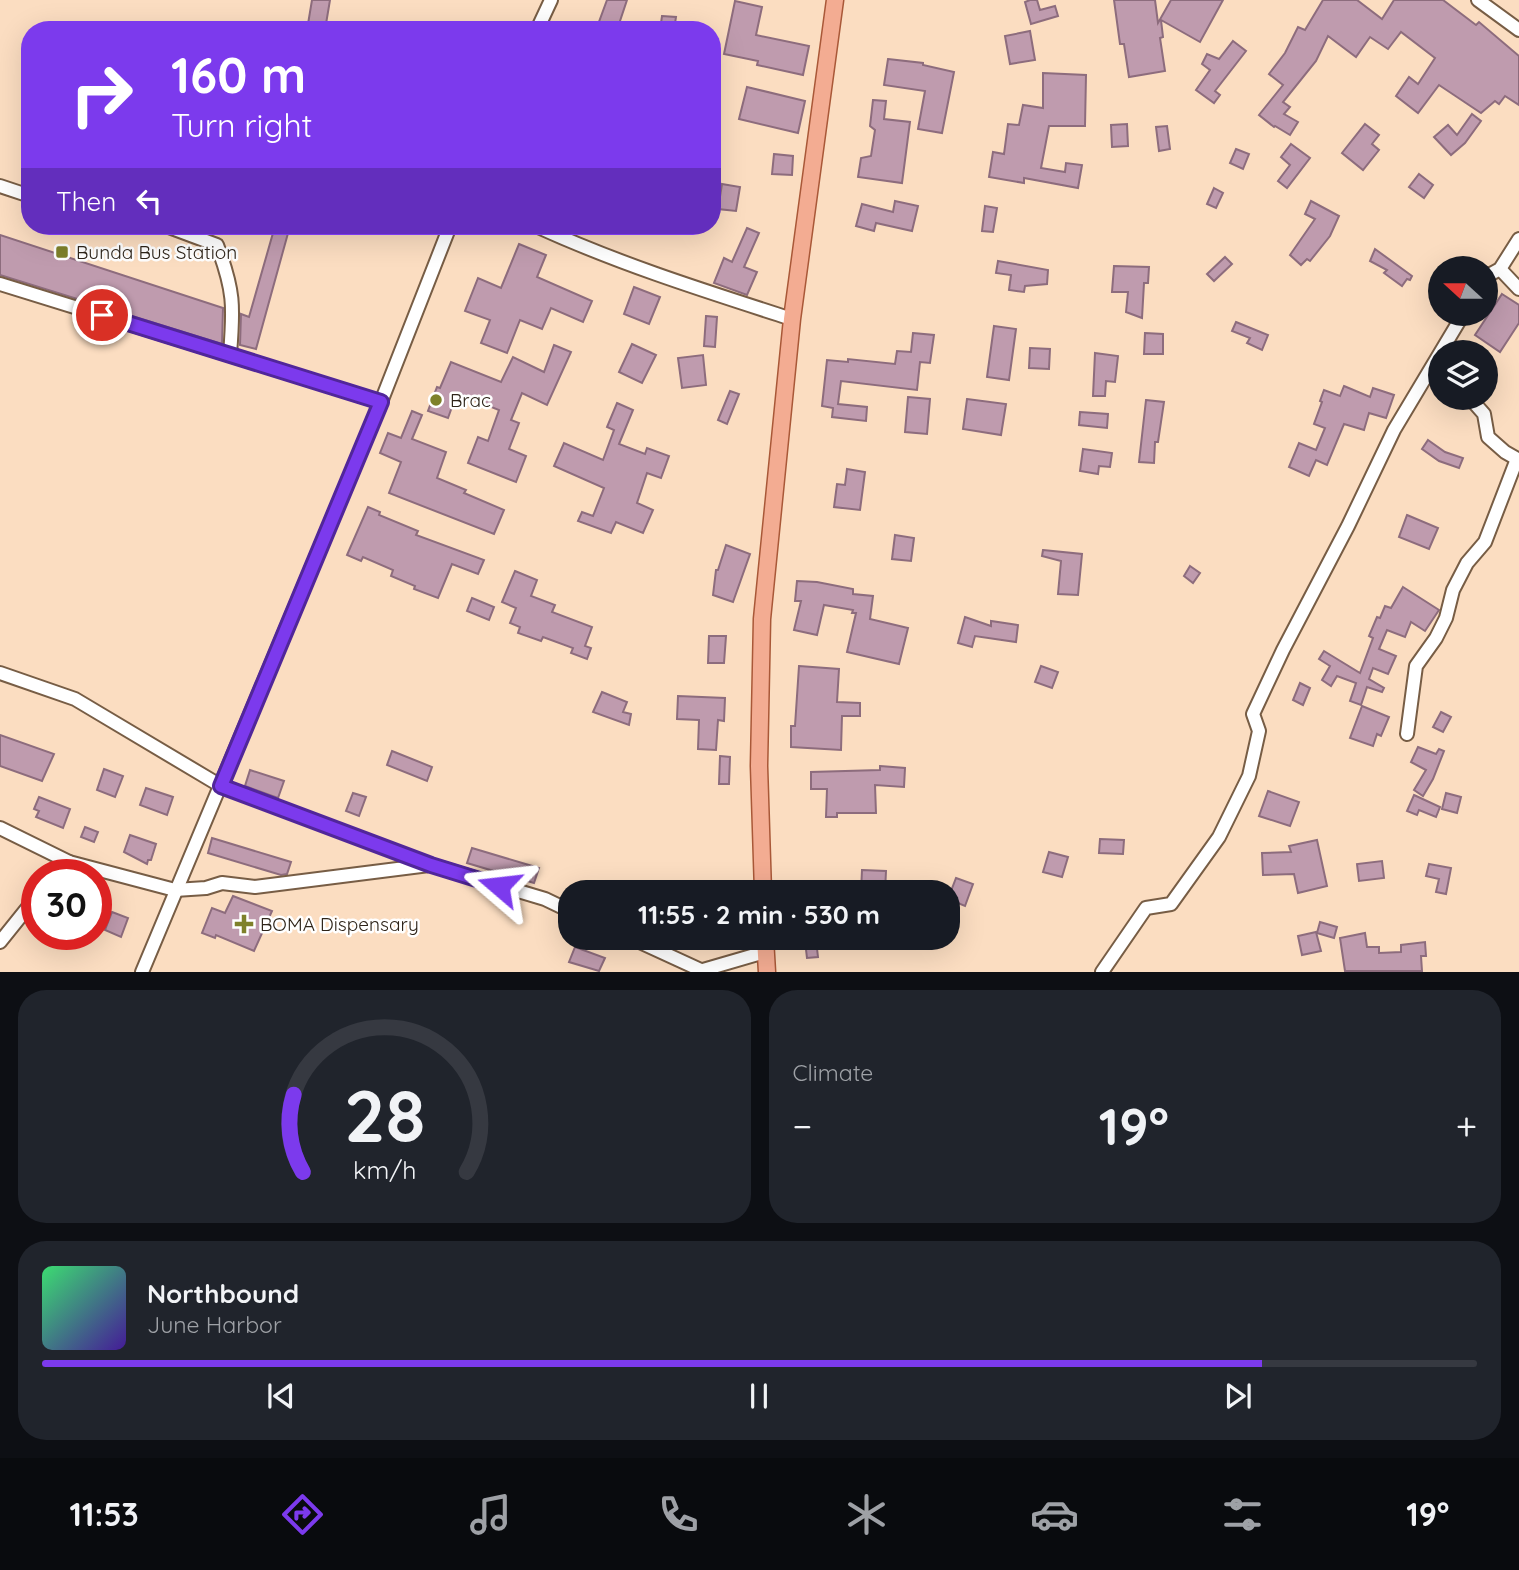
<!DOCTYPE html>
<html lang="en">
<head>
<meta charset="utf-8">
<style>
  body { margin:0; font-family:Quicksand,sans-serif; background:#20242c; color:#f1f3f6; height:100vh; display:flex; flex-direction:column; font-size:26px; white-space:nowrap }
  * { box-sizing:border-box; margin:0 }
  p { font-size:23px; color:#9ea1a6 }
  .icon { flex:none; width:38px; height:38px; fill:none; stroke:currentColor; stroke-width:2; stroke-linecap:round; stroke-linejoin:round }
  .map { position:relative; height:972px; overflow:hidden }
  .side { display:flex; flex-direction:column; gap:18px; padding:18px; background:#0d0f14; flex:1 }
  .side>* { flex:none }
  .banner { position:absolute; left:21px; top:21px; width:700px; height:214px; border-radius:28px; box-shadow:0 7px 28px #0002; background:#7c3aed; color:#fff; overflow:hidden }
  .needle { width:46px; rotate:291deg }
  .tools { position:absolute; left:1428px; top:256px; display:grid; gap:14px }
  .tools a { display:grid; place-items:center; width:70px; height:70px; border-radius:50%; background:#171b24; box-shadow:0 7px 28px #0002; font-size:35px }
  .speed { position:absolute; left:21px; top:859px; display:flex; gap:14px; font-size:35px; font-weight:700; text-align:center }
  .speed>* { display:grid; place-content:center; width:91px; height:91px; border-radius:50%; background:#171b24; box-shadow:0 7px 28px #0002; line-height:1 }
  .speed .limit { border:10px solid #d22; background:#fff; color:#111 }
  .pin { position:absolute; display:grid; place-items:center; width:60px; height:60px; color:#fff; margin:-30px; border:4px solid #fff; border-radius:50%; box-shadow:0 2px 7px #0007 }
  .me { position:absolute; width:77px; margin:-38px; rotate:287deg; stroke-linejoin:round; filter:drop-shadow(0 0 5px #0008) }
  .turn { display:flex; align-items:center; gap:24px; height:147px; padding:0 35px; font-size:32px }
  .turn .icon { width:91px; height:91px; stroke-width:2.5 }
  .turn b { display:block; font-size:49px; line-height:60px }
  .then { display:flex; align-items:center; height:66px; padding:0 35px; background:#0003; gap:14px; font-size:26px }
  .big { font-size:52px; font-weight:700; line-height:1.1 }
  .side .widget { flex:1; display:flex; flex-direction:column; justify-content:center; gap:10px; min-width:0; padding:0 24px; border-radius:28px; background:#20242c }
  .side .dial { align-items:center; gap:0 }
  .dial svg { height:182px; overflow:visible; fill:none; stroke:#363941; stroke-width:7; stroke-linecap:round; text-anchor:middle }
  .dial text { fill:#f1f3f6; stroke:none }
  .song { display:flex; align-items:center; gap:21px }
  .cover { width:84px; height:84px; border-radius:10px; background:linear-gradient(135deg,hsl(140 70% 55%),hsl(260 70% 35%)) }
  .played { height:7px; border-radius:4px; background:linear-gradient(90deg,#7c3aed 85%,#363941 85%) }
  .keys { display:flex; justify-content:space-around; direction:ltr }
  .heat { display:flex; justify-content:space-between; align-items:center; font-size:38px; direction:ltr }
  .side .tiles { flex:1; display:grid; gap:18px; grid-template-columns:1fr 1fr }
  .widget:last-child { grid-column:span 2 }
  .trip { position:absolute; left:558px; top:880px; width:402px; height:70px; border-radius:28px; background:#171b24; box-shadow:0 7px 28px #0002; font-weight:700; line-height:70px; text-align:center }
  .dock { display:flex; height:112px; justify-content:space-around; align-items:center; background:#090b0e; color:#9ea1a6 }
  .dock .icon { width:49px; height:49px }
  .dock .selected { color:#7c3aed }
  .dock b { font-size:32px; color:#f1f3f6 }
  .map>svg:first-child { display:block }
</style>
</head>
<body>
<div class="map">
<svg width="1519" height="972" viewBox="0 0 1519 972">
  <rect width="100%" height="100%" fill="#fbddc1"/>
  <!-- building -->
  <g fill="#bf9bae" stroke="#8d6c7d" stroke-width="2">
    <polygon points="312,0 330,0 325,30 307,30"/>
    <polygon points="607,0 627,0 617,30 596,30"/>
    <polygon points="1030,0 1037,0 1040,10 1055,6 1058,16 1031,24 1025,2"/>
    <polygon points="1114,0 1155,0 1158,23 1171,0 1223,0 1200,42 1161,20 1163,37 1160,38 1165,71 1129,77 1124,44 1120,44"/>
    <polygon points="1323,0 1357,0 1382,19 1394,0 1443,0 1476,25 1479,22 1519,56 1519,105 1505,96 1499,104 1495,101 1481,113 1439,85 1418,113 1396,96 1409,77 1418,84 1435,58 1401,32 1388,49 1370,37 1356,57 1328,36 1316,61 1283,102 1290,107 1284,114 1298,122 1290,135 1275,126 1274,127 1259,115 1283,85 1269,74 1285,53 1298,27 1305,30"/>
    <polygon points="735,1 762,7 756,35 809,46 803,75 757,65 758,61 724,54"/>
    <polygon points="662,16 676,17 674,30 660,30"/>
    <polygon points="1030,31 1035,60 1010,64 1005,36"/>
    <polygon points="1233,41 1246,51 1215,91 1220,95 1214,103 1196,90 1210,70 1202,64 1207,54 1219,59"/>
    <polygon points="888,59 923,63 923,65 954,72 942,133 918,129 925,91 884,85"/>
    <polygon points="1043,73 1086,75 1085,126 1049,126 1041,168 1065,172 1066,163 1082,165 1078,188 1024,178 1024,183 989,177 993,152 1004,154 1008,124 1019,125 1023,105 1043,108"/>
    <polygon points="747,87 805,101 798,133 739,119"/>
    <polygon points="873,100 886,101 884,119 910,122 902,183 858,177 861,158 871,156 875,130 870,126"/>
    <polygon points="1472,114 1481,121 1465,143 1451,155 1434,137 1448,125 1457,135"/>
    <polygon points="1127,124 1128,146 1112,147 1111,125"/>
    <polygon points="1365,124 1379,135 1372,144 1379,150 1363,170 1342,153"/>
    <polygon points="1167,126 1170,149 1159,151 1156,127"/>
    <polygon points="1291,144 1310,158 1287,188 1278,181 1290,165 1281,157"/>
    <polygon points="1236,149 1249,154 1243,169 1230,163"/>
    <polygon points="774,154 793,156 792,175 772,174"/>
    <polygon points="1419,174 1433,185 1424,198 1409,187"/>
    <polygon points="722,184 740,187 736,211 718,209"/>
    <polygon points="1214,188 1223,193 1216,208 1207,204"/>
    <polygon points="895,201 918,206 912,231 876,223 874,231 856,226 862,204 893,212"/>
    <polygon points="1311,201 1339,216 1330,236 1310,261 1307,259 1301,265 1290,255 1315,219 1305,214"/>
    <polygon points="985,206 997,208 993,232 982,231"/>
    <polygon points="275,226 290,226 256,349 240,345 241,314 249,317"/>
    <polygon points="747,228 759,233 744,267 757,272 747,295 714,283 724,258 732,262"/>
    <polygon points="0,235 223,308 222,344 0,275"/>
    <polygon points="519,244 546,255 537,277 592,301 583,322 551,308 542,329 520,320 507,353 481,343 490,320 465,311 478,278 501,288"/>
    <polygon points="1375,249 1412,276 1410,280 1407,279 1402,286 1384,273 1387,270 1370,261"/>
    <polygon points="1225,257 1232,264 1214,281 1207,274"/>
    <polygon points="998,261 1048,270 1047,284 1025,286 1024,292 1009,290 1011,275 996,273"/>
    <polygon points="1114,266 1149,267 1148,283 1144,283 1142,318 1126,312 1128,292 1112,292"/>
    <polygon points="634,287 660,297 649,324 624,314"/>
    <polygon points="1502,294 1519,305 1519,323 1500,352 1475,335"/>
    <polygon points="706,316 717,317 715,347 704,346"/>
    <polygon points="1236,322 1268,335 1262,350 1247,343 1250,338 1232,331"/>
    <polygon points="994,326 1016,329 1009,380 987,377"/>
    <polygon points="913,333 934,335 930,363 920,362 917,390 841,381 838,404 867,407 866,421 832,417 833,408 822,406 827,360 848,362 848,359 895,364 897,351 911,352"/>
    <polygon points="1145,333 1163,334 1163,354 1144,354"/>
    <polygon points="632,344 656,355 642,383 619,372"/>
    <polygon points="554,345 571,352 547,405 522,393 511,420 519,423 509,449 526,456 516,482 468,463 478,437 488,441 499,410 457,393 448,418 428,411 437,387 440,388 451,362 501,382 513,357 544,372"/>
    <polygon points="1030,348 1050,349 1049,369 1029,368"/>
    <polygon points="1095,353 1118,356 1115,382 1106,381 1105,396 1093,396"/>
    <polygon points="703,355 706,385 682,388 678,358"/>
    <polygon points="1344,386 1370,397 1373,388 1394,395 1386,418 1369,413 1364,430 1344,424 1327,465 1316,460 1309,476 1289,467 1299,443 1316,450 1325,428 1314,424 1322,402 1320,401 1324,390 1340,396"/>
    <polygon points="730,391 739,394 727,424 718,420"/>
    <polygon points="908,397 930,399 927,434 905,432"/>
    <polygon points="967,399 1006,404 1001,435 963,429"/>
    <polygon points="1146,400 1164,402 1158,442 1155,442 1154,463 1139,462"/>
    <polygon points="617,403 633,410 619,444 645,454 647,448 669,456 661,478 647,473 637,503 653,510 643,533 616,522 611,533 578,521 582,512 593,516 604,488 554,466 564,443 603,460 614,430 607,427"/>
    <polygon points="412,411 422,415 412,439 446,452 437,478 466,490 464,493 504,510 494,534 389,493 401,462 380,453 388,433 401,438"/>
    <polygon points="1080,412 1108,414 1107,428 1079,425"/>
    <polygon points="1428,440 1445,452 1463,458 1459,468 1439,461 1422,449"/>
    <polygon points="1083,449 1112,453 1110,467 1099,466 1098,474 1080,471"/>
    <polygon points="847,469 865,472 860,510 834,507 837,484 845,485"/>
    <polygon points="368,507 380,512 379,515 418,531 416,535 484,560 478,574 452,564 438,598 414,589 415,586 391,576 393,570 363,557 361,561 347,555"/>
    <polygon points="1407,515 1438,528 1429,549 1399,537"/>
    <polygon points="895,535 914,538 911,561 892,559"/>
    <polygon points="726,545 750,554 733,602 713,595 716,570 718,570"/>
    <polygon points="1043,550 1082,554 1078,595 1058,594 1061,561 1042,556"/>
    <polygon points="1190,566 1200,573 1193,583 1184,576"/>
    <polygon points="515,571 537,580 531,596 555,605 552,612 592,627 585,646 591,648 587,659 571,653 573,648 543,637 541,641 518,633 520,627 510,623 516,608 502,602"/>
    <polygon points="797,581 817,582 853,589 853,594 873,596 870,619 908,628 899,664 847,652 856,613 852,613 853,610 824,605 817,635 794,630 801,601 795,601"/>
    <polygon points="1403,587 1439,610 1425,631 1411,622 1405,637 1387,630 1379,649 1396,656 1388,674 1373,668 1369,679 1384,688 1382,692 1367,687 1361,705 1350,701 1356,683 1337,676 1331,686 1322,680 1330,666 1319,659 1324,651 1360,673 1373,638 1369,636 1377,617 1380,618 1385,606 1391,608"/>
    <polygon points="472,598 494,607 489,620 467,611"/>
    <polygon points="965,617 991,626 991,621 1018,625 1016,642 975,636 972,647 958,643"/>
    <polygon points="709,636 726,636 724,663 708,663"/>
    <polygon points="799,666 839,669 837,702 860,703 860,716 842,716 841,750 791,747 791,726 795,726"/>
    <polygon points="1041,666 1058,672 1052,688 1035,682"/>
    <polygon points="1300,683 1310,688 1303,705 1293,700"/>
    <polygon points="602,692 627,702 623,712 631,714 629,725 593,712"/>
    <polygon points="678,696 725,698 724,721 718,720 716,750 698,749 699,720 677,719"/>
    <polygon points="1362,706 1389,717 1381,736 1377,734 1373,746 1350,738"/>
    <polygon points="1441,712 1451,717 1443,732 1433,727"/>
    <polygon points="0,735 54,754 42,781 0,766"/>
    <polygon points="1418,747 1436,754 1439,749 1444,751 1433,779 1423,796 1414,790 1426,770 1411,762"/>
    <polygon points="392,751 432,767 427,781 387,765"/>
    <polygon points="720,756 730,757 729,784 719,784"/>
    <polygon points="880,766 905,768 904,787 875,785 876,813 837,813 837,817 826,817 827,789 811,789 811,772 880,770"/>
    <polygon points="104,769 123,776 115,797 97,790"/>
    <polygon points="250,770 284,781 278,798 245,786"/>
    <polygon points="146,788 173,797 167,815 140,805"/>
    <polygon points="1268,791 1299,802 1290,826 1259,816"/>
    <polygon points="353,793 366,797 359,816 346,811"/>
    <polygon points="1446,793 1461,797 1457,813 1442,809"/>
    <polygon points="1414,795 1440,807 1436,817 1419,810 1417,815 1407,811"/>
    <polygon points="39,797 70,809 63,828 36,817 39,811 34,809"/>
    <polygon points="85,827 98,832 94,842 81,837"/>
    <polygon points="130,835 156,844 151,860 148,860 147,864 124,852"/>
    <polygon points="212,838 291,862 287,874 281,875 208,853"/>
    <polygon points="1100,839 1124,840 1123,854 1099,853"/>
    <polygon points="1317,840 1327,886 1298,893 1294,874 1263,875 1262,853 1291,852 1289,846"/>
    <polygon points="472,848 539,868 534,883 467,863"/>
    <polygon points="1049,852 1068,857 1062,877 1043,872"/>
    <polygon points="1382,861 1384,878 1359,881 1357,864"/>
    <polygon points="1429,864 1451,868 1446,894 1436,892 1439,879 1426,876"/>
    <polygon points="862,870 886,871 885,892 861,892"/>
    <polygon points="956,878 973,884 965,906 948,899"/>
    <polygon points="233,896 272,911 254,951 216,935 215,938 202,933 212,908 225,913"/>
    <polygon points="112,912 128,918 121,937 105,930"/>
    <polygon points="1320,922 1337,927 1334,938 1317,933"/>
    <polygon points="1316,932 1321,951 1302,955 1298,936"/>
    <polygon points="1365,933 1367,947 1379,947 1379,953 1401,952 1401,945 1425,942 1426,956 1421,956 1422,971 1345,971 1340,938"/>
    <polygon points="816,940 818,957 807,958 805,941"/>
    <polygon points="575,947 605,958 599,971 569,962"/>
  </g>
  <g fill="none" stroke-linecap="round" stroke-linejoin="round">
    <defs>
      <g id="minor">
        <polyline points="1478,0 1519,30"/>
        <polyline points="537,30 551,0"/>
        <polyline points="0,186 30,196"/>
        <path d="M166 226 217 245C234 290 234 306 230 354"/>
        <path d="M536 226C619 264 705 291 792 319"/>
        <polyline points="1500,269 1519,289"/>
        <polyline points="1486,279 1489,275 1500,269 1519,239"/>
        <polyline points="0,284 381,402"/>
        <polyline points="1469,397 1484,414 1488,437 1505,452 1519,460"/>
        <polyline points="0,673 75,699 221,786 431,865 545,899 570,911"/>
        <polyline points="1407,734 1416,666 1436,638 1446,618 1453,590 1467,563 1485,542 1517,459"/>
        <polyline points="0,828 69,862"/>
        <polyline points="56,875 69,862 175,890 206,888 222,883 255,887 429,865"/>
        <polyline points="631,938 705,972"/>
        <polyline points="0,942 37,896"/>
        <polyline points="703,970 765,952"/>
        <polyline points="142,972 381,402 450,226"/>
        <polyline points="1102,972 1146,908 1171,904 1219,837 1249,776 1259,731 1253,714 1283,650 1348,526 1394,430 1464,313"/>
      </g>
      <g id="major">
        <polyline points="763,892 759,766 762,619 792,319 835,0"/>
        <polyline points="765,938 767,972"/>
      </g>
    </defs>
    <!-- minor casing -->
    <use href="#minor" stroke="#775d45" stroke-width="16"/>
    <!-- major casing -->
    <use href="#major" stroke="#a95838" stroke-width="19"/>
    <!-- minor -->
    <use href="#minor" stroke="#fff" stroke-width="12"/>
    <!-- major -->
    <use href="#major" stroke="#f3ac92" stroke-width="16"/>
  </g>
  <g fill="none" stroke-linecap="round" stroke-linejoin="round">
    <defs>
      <polyline id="route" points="102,315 381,402 221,786 431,865 499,886"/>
    </defs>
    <!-- route casing -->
    <use href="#route" stroke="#51269a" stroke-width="18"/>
    <!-- route -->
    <use href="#route" stroke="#7c3aed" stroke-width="12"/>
  </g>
  <!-- markers -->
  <g fill="#7e812a" stroke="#fff" stroke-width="2.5">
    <rect x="55" y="245" width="14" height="14" rx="3.5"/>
    <circle cx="436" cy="400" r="7"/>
    <path d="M240.5 913.5h7v7h7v7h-7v7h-7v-7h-7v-7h7z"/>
  </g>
  <g text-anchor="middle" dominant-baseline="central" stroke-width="5" stroke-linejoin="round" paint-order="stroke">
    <!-- poi labels -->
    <g font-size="19" fill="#2e2419" stroke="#fff" text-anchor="start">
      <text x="76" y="252">Bunda Bus Station</text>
      <text x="450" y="400">Brac</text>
      <text x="260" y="924">BOMA Dispensary</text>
    </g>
  </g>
</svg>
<div class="tools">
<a><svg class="needle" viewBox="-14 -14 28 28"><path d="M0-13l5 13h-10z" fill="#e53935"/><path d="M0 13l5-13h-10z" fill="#9ea1a6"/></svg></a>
<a><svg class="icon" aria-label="layers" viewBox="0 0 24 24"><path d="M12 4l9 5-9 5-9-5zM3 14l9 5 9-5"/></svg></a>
</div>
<div class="speed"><div class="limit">30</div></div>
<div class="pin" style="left:102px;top:315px;background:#d93025"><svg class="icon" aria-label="arrive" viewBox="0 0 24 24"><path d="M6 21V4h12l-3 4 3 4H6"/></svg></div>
<svg class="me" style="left:499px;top:886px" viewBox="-20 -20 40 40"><path d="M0-17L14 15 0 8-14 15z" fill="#7c3aed" stroke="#fff" stroke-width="4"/></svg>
<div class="trip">11:55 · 2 min · 530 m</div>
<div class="banner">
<div class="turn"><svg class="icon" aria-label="right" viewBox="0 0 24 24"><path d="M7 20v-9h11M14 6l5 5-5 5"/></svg><div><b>160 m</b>Turn right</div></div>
<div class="then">Then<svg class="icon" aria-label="left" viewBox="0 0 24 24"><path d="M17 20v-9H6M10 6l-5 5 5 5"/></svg></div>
</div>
</div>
<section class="side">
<div class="tiles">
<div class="widget dial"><svg viewBox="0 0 100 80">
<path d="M14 69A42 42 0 1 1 86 69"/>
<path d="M14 69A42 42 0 0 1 10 35" stroke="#7c3aed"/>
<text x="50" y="56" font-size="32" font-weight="700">28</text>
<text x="50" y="72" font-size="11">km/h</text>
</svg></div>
<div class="widget"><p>Climate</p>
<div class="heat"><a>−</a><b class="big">19°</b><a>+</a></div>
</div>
<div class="widget">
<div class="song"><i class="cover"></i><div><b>Northbound</b><p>June Harbor</p></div></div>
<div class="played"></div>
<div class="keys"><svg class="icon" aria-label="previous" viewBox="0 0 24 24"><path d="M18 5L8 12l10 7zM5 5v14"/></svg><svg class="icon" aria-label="pause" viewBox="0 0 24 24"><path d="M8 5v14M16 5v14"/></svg><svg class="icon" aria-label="next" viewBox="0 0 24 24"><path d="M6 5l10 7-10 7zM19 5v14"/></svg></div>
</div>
</div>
</section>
<nav class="dock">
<b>11:53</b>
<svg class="icon selected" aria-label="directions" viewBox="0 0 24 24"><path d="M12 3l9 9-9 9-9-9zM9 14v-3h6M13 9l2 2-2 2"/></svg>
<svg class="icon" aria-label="music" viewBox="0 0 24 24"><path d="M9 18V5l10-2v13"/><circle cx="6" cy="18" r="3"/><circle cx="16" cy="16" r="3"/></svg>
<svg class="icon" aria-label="phone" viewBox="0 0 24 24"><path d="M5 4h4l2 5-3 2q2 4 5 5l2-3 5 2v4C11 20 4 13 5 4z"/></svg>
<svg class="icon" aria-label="climate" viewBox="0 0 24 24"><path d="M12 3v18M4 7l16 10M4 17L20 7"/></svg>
<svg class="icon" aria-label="car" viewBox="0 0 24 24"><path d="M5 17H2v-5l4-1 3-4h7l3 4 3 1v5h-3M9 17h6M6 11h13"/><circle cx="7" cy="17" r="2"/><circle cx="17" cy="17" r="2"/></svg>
<svg class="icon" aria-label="filters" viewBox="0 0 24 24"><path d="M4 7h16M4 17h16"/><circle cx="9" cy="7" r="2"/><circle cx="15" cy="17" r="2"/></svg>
<b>19°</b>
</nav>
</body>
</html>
